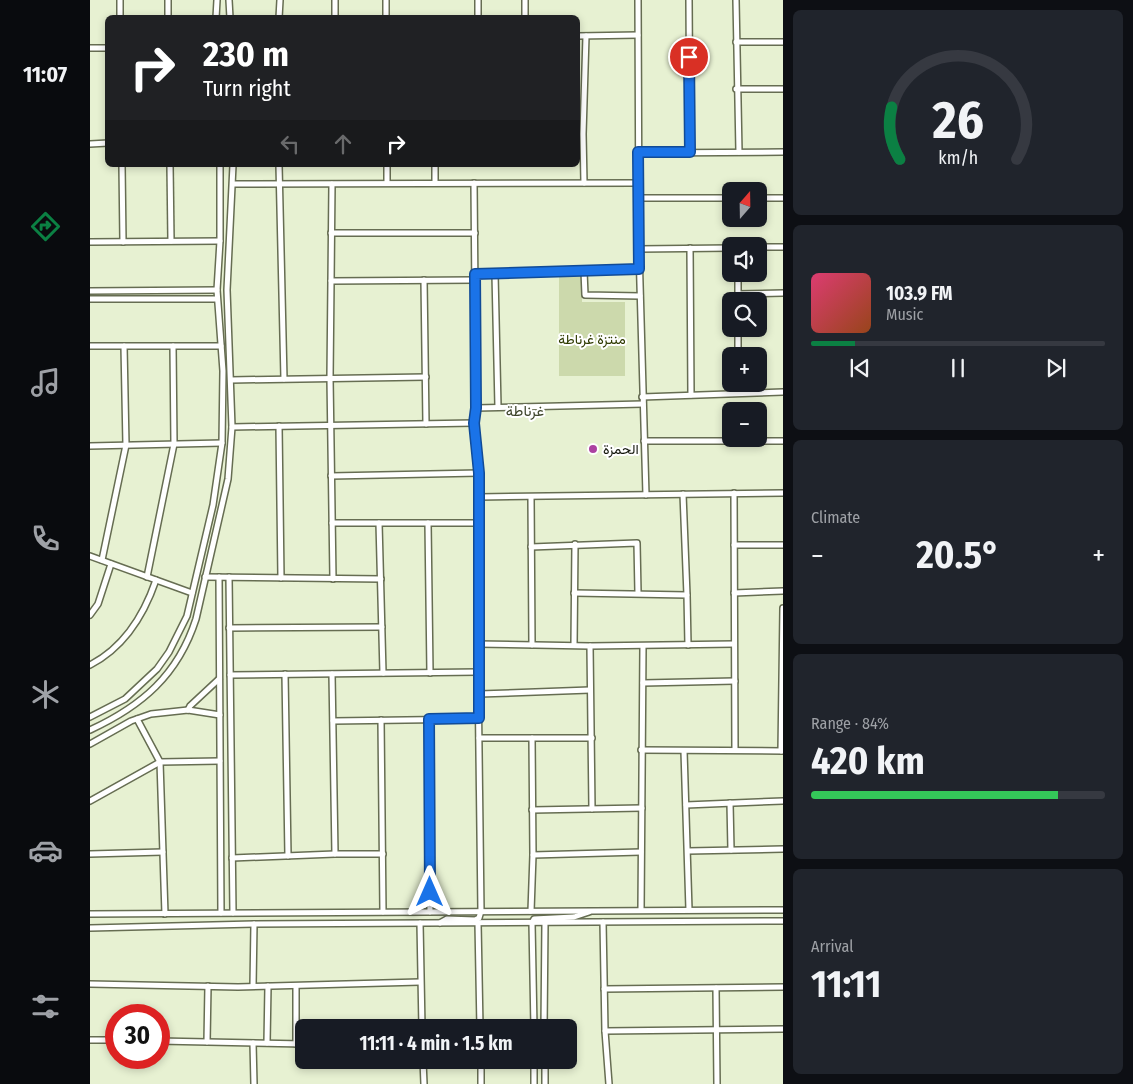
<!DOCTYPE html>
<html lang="en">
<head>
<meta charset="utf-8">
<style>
  body { margin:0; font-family:"Fira Sans Condensed",Vazirmatn,sans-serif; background:#20242c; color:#f1f3f6; height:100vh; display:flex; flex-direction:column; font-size:19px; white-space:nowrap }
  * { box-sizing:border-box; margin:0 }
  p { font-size:16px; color:#9ea1a6 }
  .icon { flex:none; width:28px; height:28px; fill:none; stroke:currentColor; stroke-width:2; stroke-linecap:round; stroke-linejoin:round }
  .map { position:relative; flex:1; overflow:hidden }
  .sheet { display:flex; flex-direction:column; gap:10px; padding:10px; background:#0d0f14; width:350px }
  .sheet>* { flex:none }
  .guide { position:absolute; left:15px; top:15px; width:475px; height:152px; border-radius:8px; box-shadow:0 2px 8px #0003; background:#202124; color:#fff; overflow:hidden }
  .needle { width:32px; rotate:20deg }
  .tools { position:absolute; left:632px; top:182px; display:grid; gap:10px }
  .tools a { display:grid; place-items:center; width:45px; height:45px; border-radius:8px; background:#171b24; box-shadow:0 2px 8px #0003; font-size:25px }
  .speed { position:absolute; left:15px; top:1004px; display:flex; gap:10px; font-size:25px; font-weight:700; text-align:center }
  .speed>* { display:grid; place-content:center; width:65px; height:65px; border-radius:50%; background:#171b24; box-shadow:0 2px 8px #0003; line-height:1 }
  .speed .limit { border:8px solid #d22; background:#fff; color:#111 }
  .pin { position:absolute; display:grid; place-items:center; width:42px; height:42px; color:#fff; margin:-21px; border:2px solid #fff; border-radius:50%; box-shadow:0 1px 5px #0007 }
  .me { position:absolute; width:55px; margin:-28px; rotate:0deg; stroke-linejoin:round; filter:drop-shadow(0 0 4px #0008) }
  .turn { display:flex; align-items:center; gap:18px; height:105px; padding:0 15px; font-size:22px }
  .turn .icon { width:65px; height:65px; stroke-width:2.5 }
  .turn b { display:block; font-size:35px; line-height:42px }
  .lanes { display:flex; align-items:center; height:48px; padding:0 15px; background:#0003; justify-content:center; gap:25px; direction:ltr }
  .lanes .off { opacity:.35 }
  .big { font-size:38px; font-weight:700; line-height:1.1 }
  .sheet .tile { flex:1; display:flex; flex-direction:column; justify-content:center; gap:8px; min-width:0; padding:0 18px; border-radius:8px; background:#20242c }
  .sheet .dial { align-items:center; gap:0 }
  .dial svg { height:130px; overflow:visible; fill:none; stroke:#363941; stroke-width:7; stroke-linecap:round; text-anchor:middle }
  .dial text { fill:#f1f3f6; stroke:none }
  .song { display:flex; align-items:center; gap:15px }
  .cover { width:60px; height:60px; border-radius:8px; background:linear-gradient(135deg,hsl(340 70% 55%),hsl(20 70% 35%)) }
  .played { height:5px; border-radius:2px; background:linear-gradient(90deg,#0b8043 15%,#363941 15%) }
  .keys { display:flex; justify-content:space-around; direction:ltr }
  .heat { display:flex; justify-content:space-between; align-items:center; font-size:28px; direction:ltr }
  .charge { height:8px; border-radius:4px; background:linear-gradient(90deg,#34c759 84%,#363941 0) }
  .trip { position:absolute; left:205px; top:1019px; width:282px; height:50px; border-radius:8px; background:#171b24; box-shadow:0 2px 8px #0003; font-weight:700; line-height:50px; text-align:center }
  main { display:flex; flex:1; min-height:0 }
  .menu { display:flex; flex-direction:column; width:90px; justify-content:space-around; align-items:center; background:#090b0e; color:#9ea1a6 }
  .menu .icon { width:35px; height:35px }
  .menu .selected { color:#0b8043 }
  .menu b { font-size:22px; color:#f1f3f6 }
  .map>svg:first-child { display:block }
</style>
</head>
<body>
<main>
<nav class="menu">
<b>11:07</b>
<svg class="icon selected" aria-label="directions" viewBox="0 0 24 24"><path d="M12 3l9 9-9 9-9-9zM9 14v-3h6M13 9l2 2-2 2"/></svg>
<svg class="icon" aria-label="music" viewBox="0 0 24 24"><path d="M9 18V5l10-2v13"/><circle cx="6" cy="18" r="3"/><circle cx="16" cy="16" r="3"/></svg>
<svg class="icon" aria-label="phone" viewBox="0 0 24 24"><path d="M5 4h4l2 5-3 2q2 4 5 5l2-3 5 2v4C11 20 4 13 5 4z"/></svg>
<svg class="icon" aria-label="climate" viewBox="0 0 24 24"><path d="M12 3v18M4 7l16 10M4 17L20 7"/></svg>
<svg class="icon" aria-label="car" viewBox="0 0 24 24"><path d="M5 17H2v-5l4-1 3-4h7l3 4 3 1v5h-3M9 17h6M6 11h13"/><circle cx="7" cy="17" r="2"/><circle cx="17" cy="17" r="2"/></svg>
<svg class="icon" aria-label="filters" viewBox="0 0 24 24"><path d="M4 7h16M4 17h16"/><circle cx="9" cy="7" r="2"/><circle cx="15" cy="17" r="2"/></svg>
</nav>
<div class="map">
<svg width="693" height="1084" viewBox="0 0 693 1084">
  <rect width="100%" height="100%" fill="#e7f1d2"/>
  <!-- green -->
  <polygon fill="#ccd9ac" points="469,274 492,274 492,302 535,302 535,376 469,376"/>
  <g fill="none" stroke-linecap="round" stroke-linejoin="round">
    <defs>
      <g id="minor">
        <polyline points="30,0 30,18"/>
        <polyline points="78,0 78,18"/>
        <polyline points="139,0 140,18"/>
        <polyline points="245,0 245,18"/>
        <polyline points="296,0 296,18"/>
        <polyline points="388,0 388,18"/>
        <polyline points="435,0 435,18"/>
        <polyline points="548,0 549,249 556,495"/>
        <polyline points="599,0 600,152"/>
        <polyline points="646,0 649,152"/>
        <polyline points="126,18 127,0"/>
        <polyline points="189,18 190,0"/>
        <polyline points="488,36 548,35"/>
        <polyline points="646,42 693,42"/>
        <polyline points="0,48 18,48"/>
        <polyline points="646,89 693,89"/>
        <polyline points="0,144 18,143"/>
        <polyline points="548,153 693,152"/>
        <polyline points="32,165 33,242"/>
        <polyline points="80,165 81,241"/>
        <polyline points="189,165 194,379"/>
        <polyline points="297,165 297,183"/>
        <polyline points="345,165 345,183"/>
        <polyline points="494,183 493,134 496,36"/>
        <polyline points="143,184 548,183"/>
        <polyline points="242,184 240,378 243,579"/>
        <polyline points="548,198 641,198"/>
        <polyline points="669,198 693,198"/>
        <polyline points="241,233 385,233"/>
        <polyline points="0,242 130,241"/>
        <polyline points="669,247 693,247"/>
        <polyline points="600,248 601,395"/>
        <polyline points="549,249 641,248"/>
        <polyline points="494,271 495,295 550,296"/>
        <polyline points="385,274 549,269"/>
        <polyline points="405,274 408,407"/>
        <polyline points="334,280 336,424"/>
        <polyline points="241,281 385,280"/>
        <polyline points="0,291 127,290"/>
        <polyline points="648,294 693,293"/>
        <polyline points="0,299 127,299"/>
        <polyline points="648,301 648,274"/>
        <polyline points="0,346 131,346"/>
        <polyline points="648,356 648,329"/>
        <polyline points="141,380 336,377"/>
        <polyline points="648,393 648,384"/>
        <polyline points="552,397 693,392"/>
        <polyline points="386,408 553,404"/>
        <polyline points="189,426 191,578"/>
        <polyline points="142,427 384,423"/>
        <polyline points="554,441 693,441"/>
        <polyline points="0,446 132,443"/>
        <polyline points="241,476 389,473"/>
        <polyline points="644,493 645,750"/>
        <polyline points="593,494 597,595"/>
        <polyline points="389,497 693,493"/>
        <polyline points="441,497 442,645"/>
        <polyline points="242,523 389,523"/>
        <polyline points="289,523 293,673"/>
        <polyline points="338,523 340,673"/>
        <polyline points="644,545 693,545"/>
        <polyline points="441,547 547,543 548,593"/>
        <polyline points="0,556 102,593"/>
        <polyline points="12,560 36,445 34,346"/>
        <polyline points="57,577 84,444 83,346"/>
        <polyline points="115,577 291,579"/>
        <polyline points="129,577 131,913"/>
        <polyline points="139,577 143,913"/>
        <polyline points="484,593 597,595 598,645"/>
        <polyline points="644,593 693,591"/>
        <polyline points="0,615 8,604 21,564"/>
        <polyline points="139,628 292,627"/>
        <polyline points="388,644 500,646 644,644"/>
        <polyline points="484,645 485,544"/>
        <polyline points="500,646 502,809"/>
        <path d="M0 665C33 648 54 615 66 580"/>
        <polyline points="195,674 198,856"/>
        <polyline points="242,674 245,854"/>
        <polyline points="140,675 388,672"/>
        <polyline points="553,683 645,681"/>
        <polyline points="389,694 500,690"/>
        <polyline points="98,710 100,706 129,679"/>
        <polyline points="0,717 35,699 67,669 79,652 97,616 123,505 132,443 133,371 127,290 130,241 130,165"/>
        <polyline points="47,719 70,762 75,914"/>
        <polyline points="339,719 340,912"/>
        <polyline points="291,720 293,912"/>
        <polyline points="243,721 389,719"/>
        <path d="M0 730C52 706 88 675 106 619L138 479 142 427 137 290 143 165"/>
        <polyline points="389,738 502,738"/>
        <polyline points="442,738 443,855 551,852"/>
        <polyline points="0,744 41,721 61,714 98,710 130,715"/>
        <polyline points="551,750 693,751"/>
        <polyline points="594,751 599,910"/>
        <polyline points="691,751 693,608"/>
        <polyline points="0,801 70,762 130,761"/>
        <polyline points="640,803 641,850"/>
        <polyline points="596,805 693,801"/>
        <polyline points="442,810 552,808"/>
        <polyline points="598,851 693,849"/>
        <polyline points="0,854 73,852"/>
        <polyline points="142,858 245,854 293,854"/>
        <polyline points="551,910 553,646"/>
        <polyline points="441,911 443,855"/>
        <polyline points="0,914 693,910"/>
        <polyline points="513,922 515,1031 519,1084"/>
        <polyline points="330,923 332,1028"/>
        <polyline points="350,923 357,919 385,920 389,918 391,911 388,672 389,497 384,423 386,408 384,183"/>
        <polyline points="388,923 390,1028"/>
        <polyline points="0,928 164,924 693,921"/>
        <polyline points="0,984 148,987 330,982"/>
        <polyline points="163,986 164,924"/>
        <polyline points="206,986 206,1044"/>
        <polyline points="626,988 627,1084"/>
        <polyline points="514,989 693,987"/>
        <polyline points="444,1028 442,923 444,919 484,917 499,912"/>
        <polyline points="454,1028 455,923"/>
        <polyline points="515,1031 693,1029"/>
        <polyline points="0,1040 26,1040"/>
        <polyline points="69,1041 214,1044"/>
        <polyline points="117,1042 118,986"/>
        <polyline points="163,1043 164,1084"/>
        <polyline points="177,1043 178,986"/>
        <polyline points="333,1060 334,1084"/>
        <polyline points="391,1060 391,1084"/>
        <polyline points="444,1060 444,1084"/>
        <polyline points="455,1060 455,1084"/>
      </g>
    </defs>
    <!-- minor casing -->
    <use href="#minor" stroke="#666d52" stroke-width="8"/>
    <!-- minor -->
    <use href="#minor" stroke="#fff" stroke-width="5"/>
  </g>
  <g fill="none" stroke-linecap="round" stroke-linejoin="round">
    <defs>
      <polyline id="route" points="340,892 339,719 389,718 389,473 384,423 386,408 385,274 549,269 548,152 600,152 599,57"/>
    </defs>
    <!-- route casing -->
    <use href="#route" stroke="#114b97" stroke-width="12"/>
    <!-- route -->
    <use href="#route" stroke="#1a73e8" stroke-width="9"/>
  </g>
  <!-- markers -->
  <circle fill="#ac41a1" stroke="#fff" stroke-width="2" cx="503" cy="449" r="5"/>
  <g text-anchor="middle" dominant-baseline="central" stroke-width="4" stroke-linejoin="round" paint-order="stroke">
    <!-- park labels -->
    <g font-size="14" fill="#2f3a00" stroke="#fff">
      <text x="502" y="339">منتزة غرناطة</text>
    </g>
    <!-- poi labels -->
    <g font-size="14" fill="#14170c" stroke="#fff" text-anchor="start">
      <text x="513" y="449">الحمزة</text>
    </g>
    <!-- neighbourhood labels -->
    <g font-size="15" fill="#3d442a" stroke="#fff">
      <text x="435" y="411">غرناطة</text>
    </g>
  </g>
</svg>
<div class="tools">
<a><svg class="needle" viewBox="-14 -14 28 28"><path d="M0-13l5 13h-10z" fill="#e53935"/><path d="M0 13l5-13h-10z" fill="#9ea1a6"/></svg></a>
<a><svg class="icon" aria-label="sound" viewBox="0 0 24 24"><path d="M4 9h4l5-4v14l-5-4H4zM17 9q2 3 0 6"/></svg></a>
<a><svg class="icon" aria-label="search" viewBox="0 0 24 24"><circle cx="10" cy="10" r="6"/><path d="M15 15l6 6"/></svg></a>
<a>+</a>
<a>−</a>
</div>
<div class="speed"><div class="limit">30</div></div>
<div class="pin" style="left:599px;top:57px;background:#d93025"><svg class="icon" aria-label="arrive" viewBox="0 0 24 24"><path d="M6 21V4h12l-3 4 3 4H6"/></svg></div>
<svg class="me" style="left:340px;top:892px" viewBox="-20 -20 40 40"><path d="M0-17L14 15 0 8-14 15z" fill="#1a73e8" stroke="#fff" stroke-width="4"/></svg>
<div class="trip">11:11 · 4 min · 1.5 km</div>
<div class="guide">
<div class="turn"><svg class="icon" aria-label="right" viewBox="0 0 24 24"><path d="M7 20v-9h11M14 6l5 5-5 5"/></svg><div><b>230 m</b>Turn right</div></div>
<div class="lanes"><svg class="icon off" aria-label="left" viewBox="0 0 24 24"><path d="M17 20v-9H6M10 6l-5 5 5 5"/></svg><svg class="icon off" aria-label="ahead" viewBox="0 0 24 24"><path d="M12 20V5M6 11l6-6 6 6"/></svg><svg class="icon" aria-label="right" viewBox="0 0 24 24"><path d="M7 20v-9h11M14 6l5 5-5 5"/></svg></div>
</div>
</div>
<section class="sheet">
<div class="tile dial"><svg viewBox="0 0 100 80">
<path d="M14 69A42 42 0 1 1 86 69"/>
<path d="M14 69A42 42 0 0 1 9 37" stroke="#0b8043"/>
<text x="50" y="56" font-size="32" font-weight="700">26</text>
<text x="50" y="72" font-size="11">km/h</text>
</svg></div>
<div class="tile">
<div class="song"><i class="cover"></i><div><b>103.9 FM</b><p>Music</p></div></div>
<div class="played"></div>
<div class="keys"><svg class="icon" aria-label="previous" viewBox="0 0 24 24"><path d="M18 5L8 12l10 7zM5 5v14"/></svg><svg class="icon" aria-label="pause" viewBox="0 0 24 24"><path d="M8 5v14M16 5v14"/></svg><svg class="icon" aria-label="next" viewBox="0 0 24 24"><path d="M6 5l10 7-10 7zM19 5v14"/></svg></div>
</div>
<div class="tile"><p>Climate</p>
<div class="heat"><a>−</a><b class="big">20.5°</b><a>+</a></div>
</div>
<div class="tile"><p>Range · 84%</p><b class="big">420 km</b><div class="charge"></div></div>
<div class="tile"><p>Arrival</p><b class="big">11:11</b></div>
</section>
</main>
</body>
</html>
